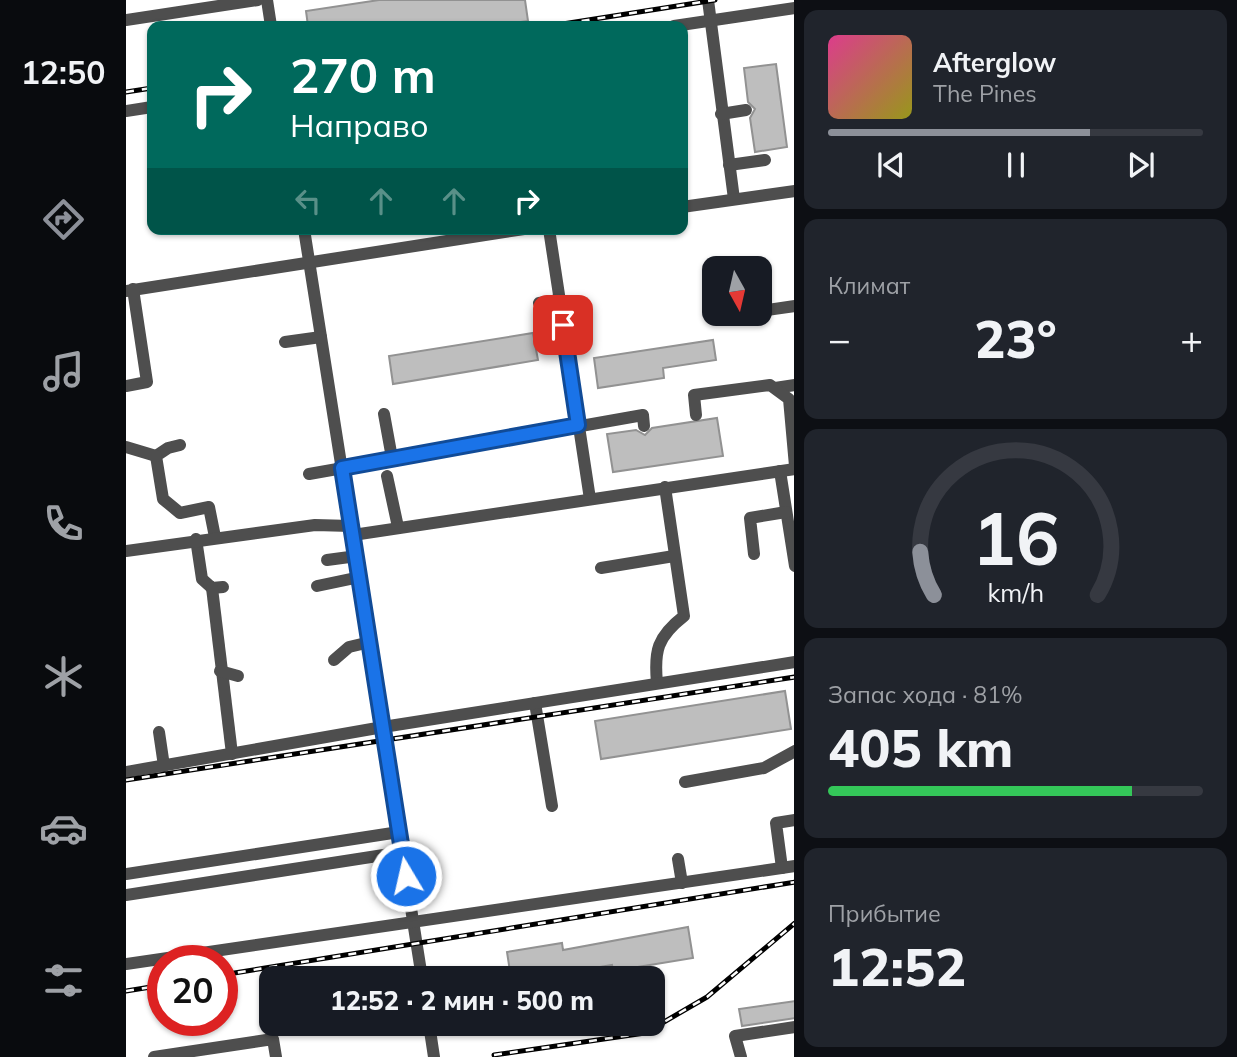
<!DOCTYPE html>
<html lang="ru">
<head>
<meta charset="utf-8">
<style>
  body { margin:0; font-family:Mulish,sans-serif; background:#20242c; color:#f1f3f6; height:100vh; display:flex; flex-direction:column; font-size:26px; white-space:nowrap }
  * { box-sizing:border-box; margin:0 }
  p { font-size:23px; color:#9ea1a6 }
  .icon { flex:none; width:38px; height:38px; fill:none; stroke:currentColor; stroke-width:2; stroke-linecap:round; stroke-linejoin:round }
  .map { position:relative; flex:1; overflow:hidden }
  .side { display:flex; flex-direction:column; gap:10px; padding:10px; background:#0d0f14; width:443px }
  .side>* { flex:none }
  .hud { position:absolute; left:21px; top:21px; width:541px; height:214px; border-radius:14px; box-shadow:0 2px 5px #0004; background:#00695c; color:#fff; overflow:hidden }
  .needle { width:46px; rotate:172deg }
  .tools { position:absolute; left:576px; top:256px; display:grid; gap:14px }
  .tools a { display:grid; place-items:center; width:70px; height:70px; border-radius:14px; background:#171b24; box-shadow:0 2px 5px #0004; font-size:35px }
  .speed { position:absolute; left:21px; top:945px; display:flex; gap:14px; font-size:35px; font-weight:700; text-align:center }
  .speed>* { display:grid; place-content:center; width:91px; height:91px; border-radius:50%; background:#171b24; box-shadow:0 2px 5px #0004; line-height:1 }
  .speed .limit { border:10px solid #d22; background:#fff; color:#111 }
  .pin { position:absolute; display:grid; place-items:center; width:60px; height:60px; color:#fff; margin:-30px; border-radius:14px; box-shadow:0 4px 10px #0006 }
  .me { position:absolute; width:77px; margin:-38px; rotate:351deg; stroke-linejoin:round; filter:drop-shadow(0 0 5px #0008) }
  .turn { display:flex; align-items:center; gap:24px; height:147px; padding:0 28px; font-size:32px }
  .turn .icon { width:91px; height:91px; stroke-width:2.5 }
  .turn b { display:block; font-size:49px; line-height:60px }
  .lanes { display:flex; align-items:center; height:66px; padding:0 28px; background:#0003; justify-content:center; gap:35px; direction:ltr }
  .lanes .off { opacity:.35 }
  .big { font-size:52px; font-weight:800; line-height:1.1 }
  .side .widget { flex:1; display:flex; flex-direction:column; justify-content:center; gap:10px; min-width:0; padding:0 24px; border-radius:14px; background:#20242c }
  .side .dial { align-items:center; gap:0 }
  .dial svg { height:182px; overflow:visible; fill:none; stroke:#363941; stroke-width:7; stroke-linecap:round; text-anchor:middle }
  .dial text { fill:#f1f3f6; stroke:none }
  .song { display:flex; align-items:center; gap:21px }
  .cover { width:84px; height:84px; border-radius:10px; background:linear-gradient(135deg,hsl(330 70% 55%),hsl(60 70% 35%)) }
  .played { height:7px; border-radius:4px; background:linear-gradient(90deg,#8c9099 70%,#363941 70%) }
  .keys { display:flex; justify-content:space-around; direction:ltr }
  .heat { display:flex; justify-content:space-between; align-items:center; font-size:38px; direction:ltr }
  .charge { height:10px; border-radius:5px; background:linear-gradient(90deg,#34c759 81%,#363941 0) }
  .trip { position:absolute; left:133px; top:966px; width:406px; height:70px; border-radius:14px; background:#171b24; box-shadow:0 2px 5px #0004; font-weight:800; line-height:70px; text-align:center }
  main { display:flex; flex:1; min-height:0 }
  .tab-bar { display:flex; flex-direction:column; width:126px; justify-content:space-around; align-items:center; background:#090b0e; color:#9ea1a6 }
  .tab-bar .icon { width:49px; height:49px }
  .tab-bar .on { color:#8c9099 }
  .tab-bar b { font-size:32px; color:#f1f3f6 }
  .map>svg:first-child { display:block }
</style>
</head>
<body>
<main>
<nav class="tab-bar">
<b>12:50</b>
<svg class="icon on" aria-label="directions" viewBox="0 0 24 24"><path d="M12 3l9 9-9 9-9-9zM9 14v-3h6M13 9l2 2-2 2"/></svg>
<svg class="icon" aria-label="music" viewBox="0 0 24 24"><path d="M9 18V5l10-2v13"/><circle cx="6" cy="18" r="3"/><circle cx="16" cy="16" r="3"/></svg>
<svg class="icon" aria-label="phone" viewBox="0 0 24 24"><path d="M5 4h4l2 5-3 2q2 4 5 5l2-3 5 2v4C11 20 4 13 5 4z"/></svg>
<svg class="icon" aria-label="climate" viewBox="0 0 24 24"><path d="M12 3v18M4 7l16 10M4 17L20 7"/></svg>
<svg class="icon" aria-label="car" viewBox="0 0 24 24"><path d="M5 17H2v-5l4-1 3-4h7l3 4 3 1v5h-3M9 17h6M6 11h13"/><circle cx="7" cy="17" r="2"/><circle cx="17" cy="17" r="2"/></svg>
<svg class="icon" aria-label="filters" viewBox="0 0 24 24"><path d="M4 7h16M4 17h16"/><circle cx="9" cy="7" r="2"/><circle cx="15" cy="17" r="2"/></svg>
</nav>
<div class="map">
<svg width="669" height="1057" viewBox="0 0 669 1057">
  <rect width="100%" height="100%" fill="#fff"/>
  <!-- building -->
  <g fill="#bebebe" stroke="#929292" stroke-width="2">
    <polygon points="253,0 399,0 402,21 365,26 182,26 180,11"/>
    <polygon points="650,64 661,147 629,152 624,118 629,109 622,102 618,68"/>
    <polygon points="407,333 412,360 267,384 263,356"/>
    <polygon points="587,340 590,360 537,368 538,378 472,388 468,358"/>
    <polygon points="591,418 597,456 487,472 481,434 510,430 519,435 526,428"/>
    <polygon points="659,691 665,729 475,759 469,721"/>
    <polygon points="562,927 567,958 487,971 486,965 439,973 440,978 385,978 381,952 436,943 437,950"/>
    <polygon points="669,1001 669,1018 616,1026 613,1009"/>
  </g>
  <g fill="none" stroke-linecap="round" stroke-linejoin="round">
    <!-- minor -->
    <g stroke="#4e4e4e" stroke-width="12">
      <polyline points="141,0 145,26"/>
      <polyline points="582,0 608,199"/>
      <polyline points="0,20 132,0"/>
      <polyline points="548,26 669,8"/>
      <polyline points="0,111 26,107"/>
      <polyline points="595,114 620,110"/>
      <polyline points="603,165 639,160"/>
      <polyline points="556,207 669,191"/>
      <polyline points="178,229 296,978"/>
      <polyline points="423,229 464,499"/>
      <polyline points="0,291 398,229"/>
      <polyline points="413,303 433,300"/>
      <polyline points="634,311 669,306"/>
      <polyline points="613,314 616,313"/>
      <polyline points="159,342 195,337"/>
      <polyline points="0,386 21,382 7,289"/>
      <polyline points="649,388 669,385"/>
      <polyline points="258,414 266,458"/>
      <polyline points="570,415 568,395 644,385 663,399 669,466"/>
      <polyline points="54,445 42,448 30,456 37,499 54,513 83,507 89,537"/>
      <polyline points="0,447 30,456"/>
      <polyline points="654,471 669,566"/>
      <polyline points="183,474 517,415 518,426"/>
      <polyline points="261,476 272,527"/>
      <polyline points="227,535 669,469"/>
      <polyline points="70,539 76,579 86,588 97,587"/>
      <polyline points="0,551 189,525 225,526"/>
      <polyline points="628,554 624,518 660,512"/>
      <polyline points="201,560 231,556"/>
      <polyline points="475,568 548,556"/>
      <polyline points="191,586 234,577"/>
      <polyline points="86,588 106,754"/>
      <polyline points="208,660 223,647 244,642"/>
      <polyline points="94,671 112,676"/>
      <path d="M531 683C528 651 531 637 558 616L539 487"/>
      <polyline points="409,703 426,806"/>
      <polyline points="33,732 38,766"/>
      <polyline points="0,772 257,727 669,662"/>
      <polyline points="559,782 638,768 669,751"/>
      <polyline points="552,859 556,883"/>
      <polyline points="656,868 650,823 669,820"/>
      <polyline points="0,874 273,832"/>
      <polyline points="0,895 277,852"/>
      <polyline points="0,964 669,866"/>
      <polyline points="275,1024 277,1024"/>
      <polyline points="303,1024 308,1057"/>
      <polyline points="28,1057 147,1039 150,1057"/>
      <polyline points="615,1057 609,1036 669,1027"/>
    </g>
    <defs>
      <g id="rail">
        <polyline points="424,26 589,0"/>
        <polyline points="0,92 26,88"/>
        <polyline points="0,780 669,677"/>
        <polyline points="96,975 669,882"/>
        <polyline points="0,991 37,985"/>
        <polyline points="368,1055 519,1033 581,997 669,923"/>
      </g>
    </defs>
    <!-- rail casing -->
    <use href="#rail" stroke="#000" stroke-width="5"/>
    <!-- rail -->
    <use href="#rail" stroke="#fff" stroke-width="2.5" stroke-dasharray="8" stroke-linecap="butt"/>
  </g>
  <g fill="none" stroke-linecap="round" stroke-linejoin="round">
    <defs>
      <polyline id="route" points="280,876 216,468 452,425 437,325"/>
    </defs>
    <!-- route casing -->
    <use href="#route" stroke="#114b97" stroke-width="18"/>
    <!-- route -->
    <use href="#route" stroke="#1a73e8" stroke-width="12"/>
  </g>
</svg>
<div class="tools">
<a><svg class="needle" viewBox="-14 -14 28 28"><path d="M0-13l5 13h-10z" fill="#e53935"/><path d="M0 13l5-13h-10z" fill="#9ea1a6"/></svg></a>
</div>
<div class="speed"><div class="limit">20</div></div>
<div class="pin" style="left:437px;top:325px;background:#d93025"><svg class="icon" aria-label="arrive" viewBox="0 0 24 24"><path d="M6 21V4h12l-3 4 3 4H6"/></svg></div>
<svg class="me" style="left:280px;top:876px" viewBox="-20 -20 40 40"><circle r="17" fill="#1a73e8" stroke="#fff" stroke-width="3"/><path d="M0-11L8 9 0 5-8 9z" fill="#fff"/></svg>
<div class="trip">12:52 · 2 мин · 500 m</div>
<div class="hud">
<div class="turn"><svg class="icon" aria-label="right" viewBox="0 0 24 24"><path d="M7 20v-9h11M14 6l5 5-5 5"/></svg><div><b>270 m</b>Направо</div></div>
<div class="lanes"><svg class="icon off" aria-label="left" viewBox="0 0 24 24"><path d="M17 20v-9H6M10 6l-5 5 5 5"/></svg><svg class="icon off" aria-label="ahead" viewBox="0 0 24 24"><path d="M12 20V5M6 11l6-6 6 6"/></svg><svg class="icon off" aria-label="ahead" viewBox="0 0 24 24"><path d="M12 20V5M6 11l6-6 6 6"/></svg><svg class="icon" aria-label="right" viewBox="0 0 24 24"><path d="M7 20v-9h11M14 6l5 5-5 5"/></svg></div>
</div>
</div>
<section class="side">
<div class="widget">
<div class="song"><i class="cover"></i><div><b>Afterglow</b><p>The Pines</p></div></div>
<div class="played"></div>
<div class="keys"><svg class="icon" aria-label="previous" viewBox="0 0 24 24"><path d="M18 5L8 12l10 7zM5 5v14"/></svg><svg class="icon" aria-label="pause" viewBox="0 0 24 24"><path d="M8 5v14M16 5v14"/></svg><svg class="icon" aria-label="next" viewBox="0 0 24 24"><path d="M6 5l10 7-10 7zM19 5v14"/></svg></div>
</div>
<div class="widget"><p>Климат</p>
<div class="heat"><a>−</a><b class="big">23°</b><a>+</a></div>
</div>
<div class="widget dial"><svg viewBox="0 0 100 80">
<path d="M14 69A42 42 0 1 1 86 69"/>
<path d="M14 69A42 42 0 0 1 8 50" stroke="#8c9099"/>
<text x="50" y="56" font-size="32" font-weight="700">16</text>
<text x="50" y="72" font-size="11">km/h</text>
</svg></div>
<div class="widget"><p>Запас хода · 81%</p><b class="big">405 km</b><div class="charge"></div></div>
<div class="widget"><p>Прибытие</p><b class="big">12:52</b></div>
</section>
</main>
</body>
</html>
